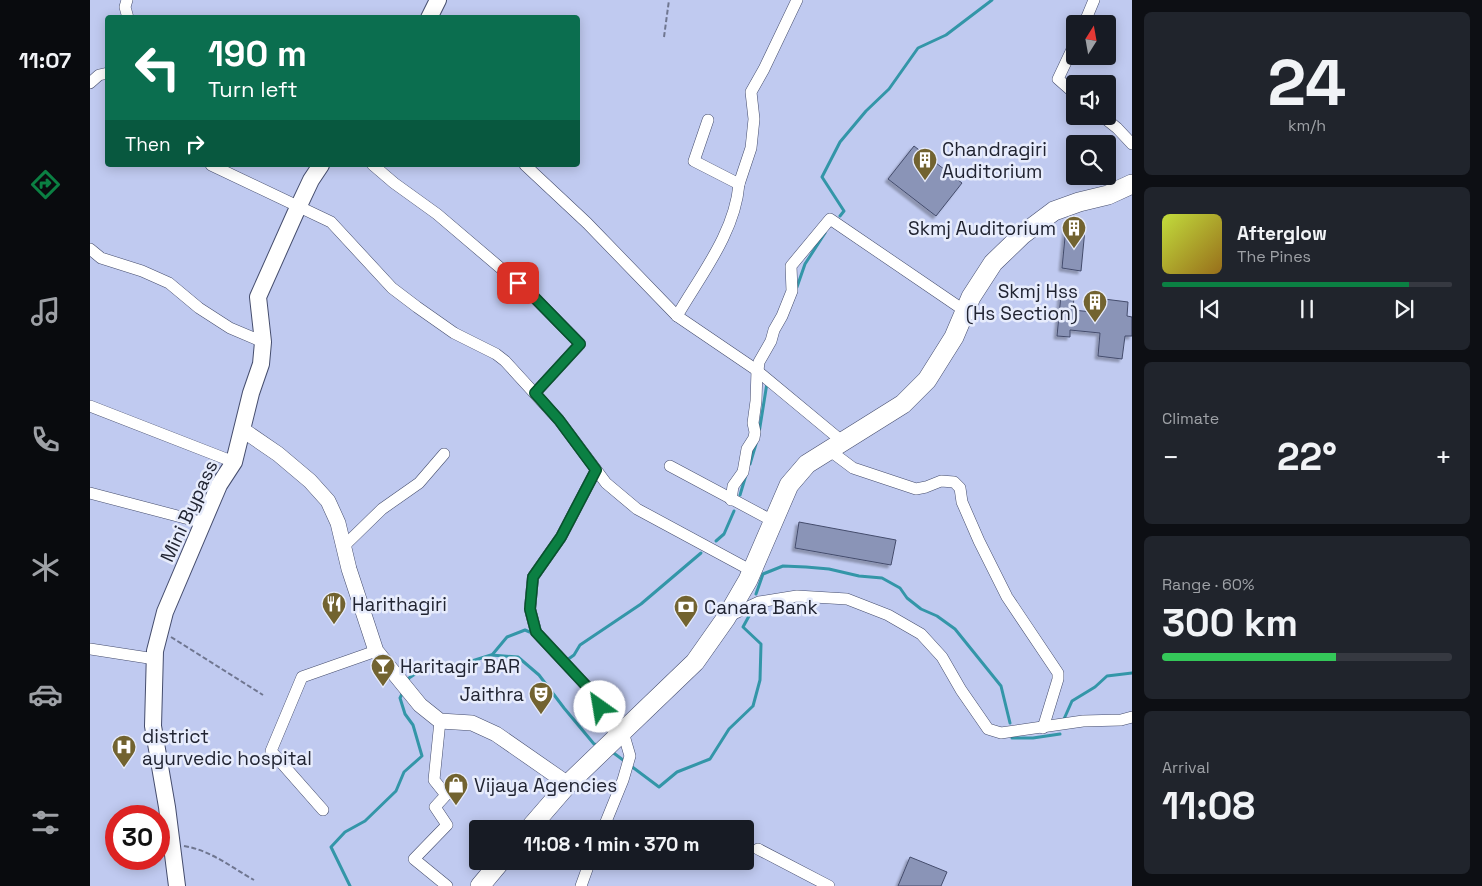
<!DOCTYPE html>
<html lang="en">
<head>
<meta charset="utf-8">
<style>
  body { margin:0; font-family:"Space Grotesk",sans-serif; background:#20242c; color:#f1f3f6; height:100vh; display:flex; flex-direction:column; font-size:19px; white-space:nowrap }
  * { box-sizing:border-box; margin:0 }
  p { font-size:16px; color:#9ea1a6 }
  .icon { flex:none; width:28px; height:28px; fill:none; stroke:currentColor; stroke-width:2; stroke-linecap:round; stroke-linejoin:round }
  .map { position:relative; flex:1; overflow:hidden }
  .details { display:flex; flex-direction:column; gap:12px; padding:12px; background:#0d0f14; width:350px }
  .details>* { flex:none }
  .hud { position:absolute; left:15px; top:15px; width:475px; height:152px; border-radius:5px; box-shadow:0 2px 12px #0003; background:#0b6e4f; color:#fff; overflow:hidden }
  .needle { width:32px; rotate:11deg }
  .fabs { position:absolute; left:976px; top:15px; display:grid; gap:10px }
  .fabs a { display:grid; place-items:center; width:50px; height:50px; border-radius:5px; background:#171b24; box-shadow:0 2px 12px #0003; font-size:25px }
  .speed { position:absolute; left:15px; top:805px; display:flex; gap:10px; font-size:25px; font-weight:700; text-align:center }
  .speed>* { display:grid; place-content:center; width:65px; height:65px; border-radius:50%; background:#171b24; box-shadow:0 2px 12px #0003; line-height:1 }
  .speed .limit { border:8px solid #d22; background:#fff; color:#111 }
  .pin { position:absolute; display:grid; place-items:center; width:42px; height:42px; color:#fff; margin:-21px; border-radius:10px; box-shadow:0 2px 8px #0006 }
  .me { position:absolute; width:55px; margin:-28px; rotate:328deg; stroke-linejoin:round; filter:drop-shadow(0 0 4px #0008) }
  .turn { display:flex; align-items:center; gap:18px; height:105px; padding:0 20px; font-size:22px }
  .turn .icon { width:65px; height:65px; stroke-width:2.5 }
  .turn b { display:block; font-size:35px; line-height:42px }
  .then { display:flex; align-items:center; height:48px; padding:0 20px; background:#0003; gap:10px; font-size:19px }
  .big { font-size:38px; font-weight:700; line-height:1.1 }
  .details .widget { flex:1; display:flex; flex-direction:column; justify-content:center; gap:8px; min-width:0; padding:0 18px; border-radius:8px; background:#20242c }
  .details .dial { align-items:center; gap:0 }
  .dial b { font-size:65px; line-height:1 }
  .song { display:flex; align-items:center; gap:15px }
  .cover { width:60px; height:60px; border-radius:8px; background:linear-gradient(135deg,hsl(70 70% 55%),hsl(40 70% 35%)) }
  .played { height:5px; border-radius:2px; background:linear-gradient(90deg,#0b8043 85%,#363941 85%) }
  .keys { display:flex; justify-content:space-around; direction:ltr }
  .heat { display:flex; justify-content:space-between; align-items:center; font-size:28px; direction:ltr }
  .charge { height:8px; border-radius:4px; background:linear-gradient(90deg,#34c759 60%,#363941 0) }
  .trip { position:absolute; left:379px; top:820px; width:285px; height:50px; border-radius:5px; background:#171b24; box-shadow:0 2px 12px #0003; font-weight:700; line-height:50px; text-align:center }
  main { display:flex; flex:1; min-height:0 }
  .dock { display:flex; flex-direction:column; width:90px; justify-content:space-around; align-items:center; background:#090b0e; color:#9ea1a6 }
  .dock .icon { width:35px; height:35px }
  .dock .selected { color:#0b8043 }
  .dock b { font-size:22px; color:#f1f3f6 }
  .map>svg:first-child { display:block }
</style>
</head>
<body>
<main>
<nav class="dock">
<b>11:07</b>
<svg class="icon selected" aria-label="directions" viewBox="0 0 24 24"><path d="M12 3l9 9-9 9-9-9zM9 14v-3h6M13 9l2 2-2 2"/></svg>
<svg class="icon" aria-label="music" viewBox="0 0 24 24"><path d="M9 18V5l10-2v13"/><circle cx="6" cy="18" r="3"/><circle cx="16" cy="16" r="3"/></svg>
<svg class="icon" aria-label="phone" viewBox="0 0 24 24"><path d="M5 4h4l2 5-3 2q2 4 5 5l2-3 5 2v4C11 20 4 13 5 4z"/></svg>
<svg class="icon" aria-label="climate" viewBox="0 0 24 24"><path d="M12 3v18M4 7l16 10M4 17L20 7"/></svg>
<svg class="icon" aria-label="car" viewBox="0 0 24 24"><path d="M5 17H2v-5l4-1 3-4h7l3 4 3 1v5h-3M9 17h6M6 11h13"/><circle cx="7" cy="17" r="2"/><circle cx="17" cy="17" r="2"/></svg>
<svg class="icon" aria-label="filters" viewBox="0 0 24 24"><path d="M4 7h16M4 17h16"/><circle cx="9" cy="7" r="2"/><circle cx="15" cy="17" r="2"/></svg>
</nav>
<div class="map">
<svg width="1042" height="886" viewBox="0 0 1042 886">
  <defs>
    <filter id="shadow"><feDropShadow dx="-3" dy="3" stdDeviation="1" flood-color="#0004"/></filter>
  </defs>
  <rect width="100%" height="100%" fill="#c0caf0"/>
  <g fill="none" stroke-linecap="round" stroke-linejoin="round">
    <!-- stream -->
    <g stroke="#3396a8" stroke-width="3">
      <polyline points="750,216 754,211 732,177 750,142 776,111 799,89 828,48 856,35 902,0"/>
      <polyline points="707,287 715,264 735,233"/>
      <polyline points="669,433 677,383"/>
      <polyline points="660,464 666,444"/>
      <polyline points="650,495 656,475"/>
      <polyline points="626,541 634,534 644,511"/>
      <polyline points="666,594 673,574 693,566 716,567 739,569 769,576 792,578 810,588 817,598 831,609 847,616 865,629 911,686 920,723"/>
      <polyline points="402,655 417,637 435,630 442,633"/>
      <polyline points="476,659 477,660 484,655 490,645 551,604 611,553"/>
      <polyline points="318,681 319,678 342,663 369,665 401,655 428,657 449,675 474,708 504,744 508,745"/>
      <polyline points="974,719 982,701 1005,687 1017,676 1042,673"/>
      <polyline points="922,738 943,738 970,734"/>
      <polyline points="521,751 569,787 587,772 620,759 639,729 663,706 670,680 671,644 653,627 659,616"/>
      <polyline points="260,886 241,847 255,832 275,821 306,791 314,772 332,756 323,725 315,714 310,698 313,692"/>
    </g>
  </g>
  <!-- building -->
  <g fill="#8a94b7" stroke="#444c6c" filter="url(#shadow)">
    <polygon points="824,146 872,183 846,216 798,179"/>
    <polygon points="976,227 995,229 991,271 972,268"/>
    <polygon points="971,295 984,296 983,310 1012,313 1014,299 1038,302 1037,316 1042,317 1042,336 1035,336 1032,359 1008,356 1010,333 980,330 980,337 967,336"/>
    <polygon points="709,522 806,540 801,565 705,548"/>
    <polygon points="820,857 857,872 851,886 808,886"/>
  </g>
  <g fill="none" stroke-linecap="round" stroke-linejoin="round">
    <defs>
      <g id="minor">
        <polyline points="37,0 35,7 38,18"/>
        <polyline points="994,24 1004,0"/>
        <polyline points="985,43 968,79 985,94"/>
        <polyline points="0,83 9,75 18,73"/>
        <polyline points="1012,116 1027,128 1042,144"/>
        <polyline points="121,165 241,222 302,288 327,307 364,333 406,354 415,361 469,420 516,483 547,509 662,571"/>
        <polyline points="283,165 304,183 347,214 441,294 490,344 445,393"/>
        <polyline points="435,165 497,223 587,316 665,369 753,442"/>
        <polyline points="649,184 661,148 664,119 661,92 674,69 707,0"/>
        <polyline points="0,249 11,258 52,271 79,283 109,308 140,328 173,342"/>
        <path d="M587 316C610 276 645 233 649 184L604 161 618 120"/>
        <polyline points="668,371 669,362 681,341 684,330 692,316 702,291 701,266 740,219 875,311"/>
        <polyline points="0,406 144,462"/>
        <polyline points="739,450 763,468 826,489 836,487 851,481 864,482 870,488 872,502 889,541 917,597 968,673 968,679 953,728"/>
        <polyline points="580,466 683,521"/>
        <polyline points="506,470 471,537 443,577 440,609 446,632 502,692 527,738"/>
        <polyline points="0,493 114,523"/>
        <polyline points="641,500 643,486 653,472 657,449 664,438 665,432 663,423 666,401 667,370"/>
        <polyline points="254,546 292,509 329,483 354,454"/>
        <polyline points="637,617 669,602 707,596 757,599 798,615 831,634 852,657 871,690 898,729 911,733 993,721 1031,720 1042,717"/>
        <polyline points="0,649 65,659"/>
        <polyline points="350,721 344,780 356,795 345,807 357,825 324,859 357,886"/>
        <polyline points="233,810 181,751 212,677 286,651"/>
        <polyline points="513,829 533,780 540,756 533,732"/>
        <polyline points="668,849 739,886"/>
        <polyline points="491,886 500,861"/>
      </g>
      <polyline id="tertiary" points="153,430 188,454 220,481 238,501 248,523 259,569 286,651 330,705 350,721 382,723 406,734 478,784"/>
      <g id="secondary">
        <polyline points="339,18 348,0"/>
        <polyline points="87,886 77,807 63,726 65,651 75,612 129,485 144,462 161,393 171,364 173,342 168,297 205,214 221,180 231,165"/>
      </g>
      <g id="primary">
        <polyline points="439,829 478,784 605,662 636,618 658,580 699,485 717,464 813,404 837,380 864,337 881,297 903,263 932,235 964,211 989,202 1018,195 1042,184"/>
        <polyline points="390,886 411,861"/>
      </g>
    </defs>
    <!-- minor casing -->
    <use href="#minor" stroke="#454d6d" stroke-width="12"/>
    <!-- tertiary casing -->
    <use href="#tertiary" stroke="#454d6d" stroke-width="16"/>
    <!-- secondary casing -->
    <use href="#secondary" stroke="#454d6d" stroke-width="18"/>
    <!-- primary casing -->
    <use href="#primary" stroke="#454d6d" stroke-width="20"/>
    <!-- path -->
    <g stroke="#6f7690" stroke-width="2" stroke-dasharray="5 2.5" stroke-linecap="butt">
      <polyline points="574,37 579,0"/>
      <polyline points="81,637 173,695"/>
      <path d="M94 846C120 850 141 867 164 880"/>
    </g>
    <!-- minor -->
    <use href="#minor" stroke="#fff" stroke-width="11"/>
    <!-- tertiary -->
    <use href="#tertiary" stroke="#fff" stroke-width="15"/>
    <!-- secondary -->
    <use href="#secondary" stroke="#fff" stroke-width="16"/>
    <!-- primary -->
    <use href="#primary" stroke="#fff" stroke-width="19"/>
  </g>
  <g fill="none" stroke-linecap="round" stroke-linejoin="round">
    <defs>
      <polyline id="route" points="428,283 441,294 490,344 445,393 469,420 506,470 471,537 443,577 440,609 446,632 502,692 510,707"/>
    </defs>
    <!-- route casing -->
    <use href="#route" stroke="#07532c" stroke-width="12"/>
    <!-- route -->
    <use href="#route" stroke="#0b8043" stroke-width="9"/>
  </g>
  <!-- icons -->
  <defs>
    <symbol id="building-pin" viewBox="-11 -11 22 30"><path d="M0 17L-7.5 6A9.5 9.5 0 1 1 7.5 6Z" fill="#726330" stroke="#e7ecfc"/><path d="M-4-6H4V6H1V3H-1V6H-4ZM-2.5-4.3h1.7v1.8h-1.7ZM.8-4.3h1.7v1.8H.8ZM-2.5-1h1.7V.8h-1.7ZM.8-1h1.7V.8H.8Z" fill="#fff"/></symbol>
    <symbol id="restaurant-pin" viewBox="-11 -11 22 30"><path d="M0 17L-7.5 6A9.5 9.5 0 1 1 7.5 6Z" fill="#726330" stroke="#e7ecfc"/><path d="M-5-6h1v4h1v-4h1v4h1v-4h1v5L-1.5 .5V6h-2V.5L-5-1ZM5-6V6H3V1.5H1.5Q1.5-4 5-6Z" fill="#fff"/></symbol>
    <symbol id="bank-pin" viewBox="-11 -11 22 30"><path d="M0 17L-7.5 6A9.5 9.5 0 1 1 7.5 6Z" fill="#726330" stroke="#e7ecfc"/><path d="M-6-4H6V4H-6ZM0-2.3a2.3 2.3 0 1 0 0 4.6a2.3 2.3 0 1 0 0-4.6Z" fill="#fff"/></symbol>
    <symbol id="bar-pin" viewBox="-11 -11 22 30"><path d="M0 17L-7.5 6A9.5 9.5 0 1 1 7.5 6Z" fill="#726330" stroke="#e7ecfc"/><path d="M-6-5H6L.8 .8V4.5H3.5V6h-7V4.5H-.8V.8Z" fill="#fff"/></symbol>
    <symbol id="theatre-pin" viewBox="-11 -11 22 30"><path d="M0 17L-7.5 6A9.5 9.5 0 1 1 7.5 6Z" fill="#726330" stroke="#e7ecfc"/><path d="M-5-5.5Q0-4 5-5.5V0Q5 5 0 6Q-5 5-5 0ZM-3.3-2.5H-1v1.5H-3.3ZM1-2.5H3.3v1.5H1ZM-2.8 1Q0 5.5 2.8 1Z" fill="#fff"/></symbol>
    <symbol id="hospital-pin" viewBox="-11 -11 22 30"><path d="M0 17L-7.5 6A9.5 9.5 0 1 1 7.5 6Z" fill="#726330" stroke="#e7ecfc"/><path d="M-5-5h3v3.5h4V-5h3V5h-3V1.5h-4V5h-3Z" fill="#fff"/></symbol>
    <symbol id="shop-pin" viewBox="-11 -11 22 30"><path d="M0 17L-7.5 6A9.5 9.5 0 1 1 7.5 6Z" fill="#726330" stroke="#e7ecfc"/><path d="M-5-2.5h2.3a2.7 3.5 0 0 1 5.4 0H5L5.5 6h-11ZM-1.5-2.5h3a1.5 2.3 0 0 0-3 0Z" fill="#fff"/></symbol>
  </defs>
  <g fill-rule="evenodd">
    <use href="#building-pin" x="821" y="146" width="28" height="38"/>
    <use href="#building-pin" x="970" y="214" width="28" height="38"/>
    <use href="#building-pin" x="991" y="288" width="28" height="38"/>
    <use href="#restaurant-pin" x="230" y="590" width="28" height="38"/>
    <use href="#bank-pin" x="582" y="593" width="28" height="38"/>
    <use href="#bar-pin" x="279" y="652" width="28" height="38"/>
    <use href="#theatre-pin" x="437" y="680" width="28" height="38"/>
    <use href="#hospital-pin" x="20" y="733" width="28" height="38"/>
    <use href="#shop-pin" x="352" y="771" width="28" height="38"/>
  </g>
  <g text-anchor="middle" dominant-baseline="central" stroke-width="5" stroke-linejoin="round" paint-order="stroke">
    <!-- poi labels -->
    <g font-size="19" fill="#212432" stroke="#e7ecfc" text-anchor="start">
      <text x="852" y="149">Chandragiri<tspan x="852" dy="22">Auditorium</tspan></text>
      <text x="966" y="228" text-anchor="end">Skmj Auditorium</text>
      <text x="988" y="291" text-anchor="end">Skmj Hss<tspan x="988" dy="22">(Hs Section)</tspan></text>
      <text x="262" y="604">Harithagiri</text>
      <text x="614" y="607">Canara Bank</text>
      <text x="310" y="666">Haritagir BAR</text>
      <text x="434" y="694" text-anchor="end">Jaithra</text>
      <text x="52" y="736">district<tspan x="52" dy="22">ayurvedic hospital</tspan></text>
      <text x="384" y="785">Vijaya Agencies</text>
    </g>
    <!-- street labels -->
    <g font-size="19" fill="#212432" stroke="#e7ecfc">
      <text transform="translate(99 511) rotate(-65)">Mini Bypass</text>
    </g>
  </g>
</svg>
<div class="fabs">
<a><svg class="needle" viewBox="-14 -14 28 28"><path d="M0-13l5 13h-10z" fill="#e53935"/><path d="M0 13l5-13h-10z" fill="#9ea1a6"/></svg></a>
<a><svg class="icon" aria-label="sound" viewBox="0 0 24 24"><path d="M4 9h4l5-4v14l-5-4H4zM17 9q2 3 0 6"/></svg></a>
<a><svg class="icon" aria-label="search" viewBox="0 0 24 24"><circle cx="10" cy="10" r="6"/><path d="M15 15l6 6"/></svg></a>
</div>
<div class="speed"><div class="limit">30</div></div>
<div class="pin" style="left:428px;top:283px;background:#d93025"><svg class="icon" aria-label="arrive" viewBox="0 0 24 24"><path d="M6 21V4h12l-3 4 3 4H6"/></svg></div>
<svg class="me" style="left:510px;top:707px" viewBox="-20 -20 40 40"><circle r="19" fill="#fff"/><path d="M0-13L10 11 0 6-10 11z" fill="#0b8043"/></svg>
<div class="trip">11:08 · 1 min · 370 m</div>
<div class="hud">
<div class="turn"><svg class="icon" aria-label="left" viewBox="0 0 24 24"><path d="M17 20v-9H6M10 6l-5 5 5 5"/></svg><div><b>190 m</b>Turn left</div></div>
<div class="then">Then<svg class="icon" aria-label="right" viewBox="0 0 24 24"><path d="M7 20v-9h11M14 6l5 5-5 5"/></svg></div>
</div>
</div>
<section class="details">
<div class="widget dial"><b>24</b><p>km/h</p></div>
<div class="widget">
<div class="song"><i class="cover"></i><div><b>Afterglow</b><p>The Pines</p></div></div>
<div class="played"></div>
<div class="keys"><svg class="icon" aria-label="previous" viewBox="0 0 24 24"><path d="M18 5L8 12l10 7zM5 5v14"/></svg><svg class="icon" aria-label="pause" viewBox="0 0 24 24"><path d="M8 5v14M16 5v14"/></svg><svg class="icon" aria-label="next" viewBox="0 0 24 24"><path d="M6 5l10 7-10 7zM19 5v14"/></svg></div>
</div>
<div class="widget"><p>Climate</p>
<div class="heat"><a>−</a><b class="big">22°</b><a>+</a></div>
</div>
<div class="widget"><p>Range · 60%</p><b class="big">300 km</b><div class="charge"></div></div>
<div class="widget"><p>Arrival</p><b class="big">11:08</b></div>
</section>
</main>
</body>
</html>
